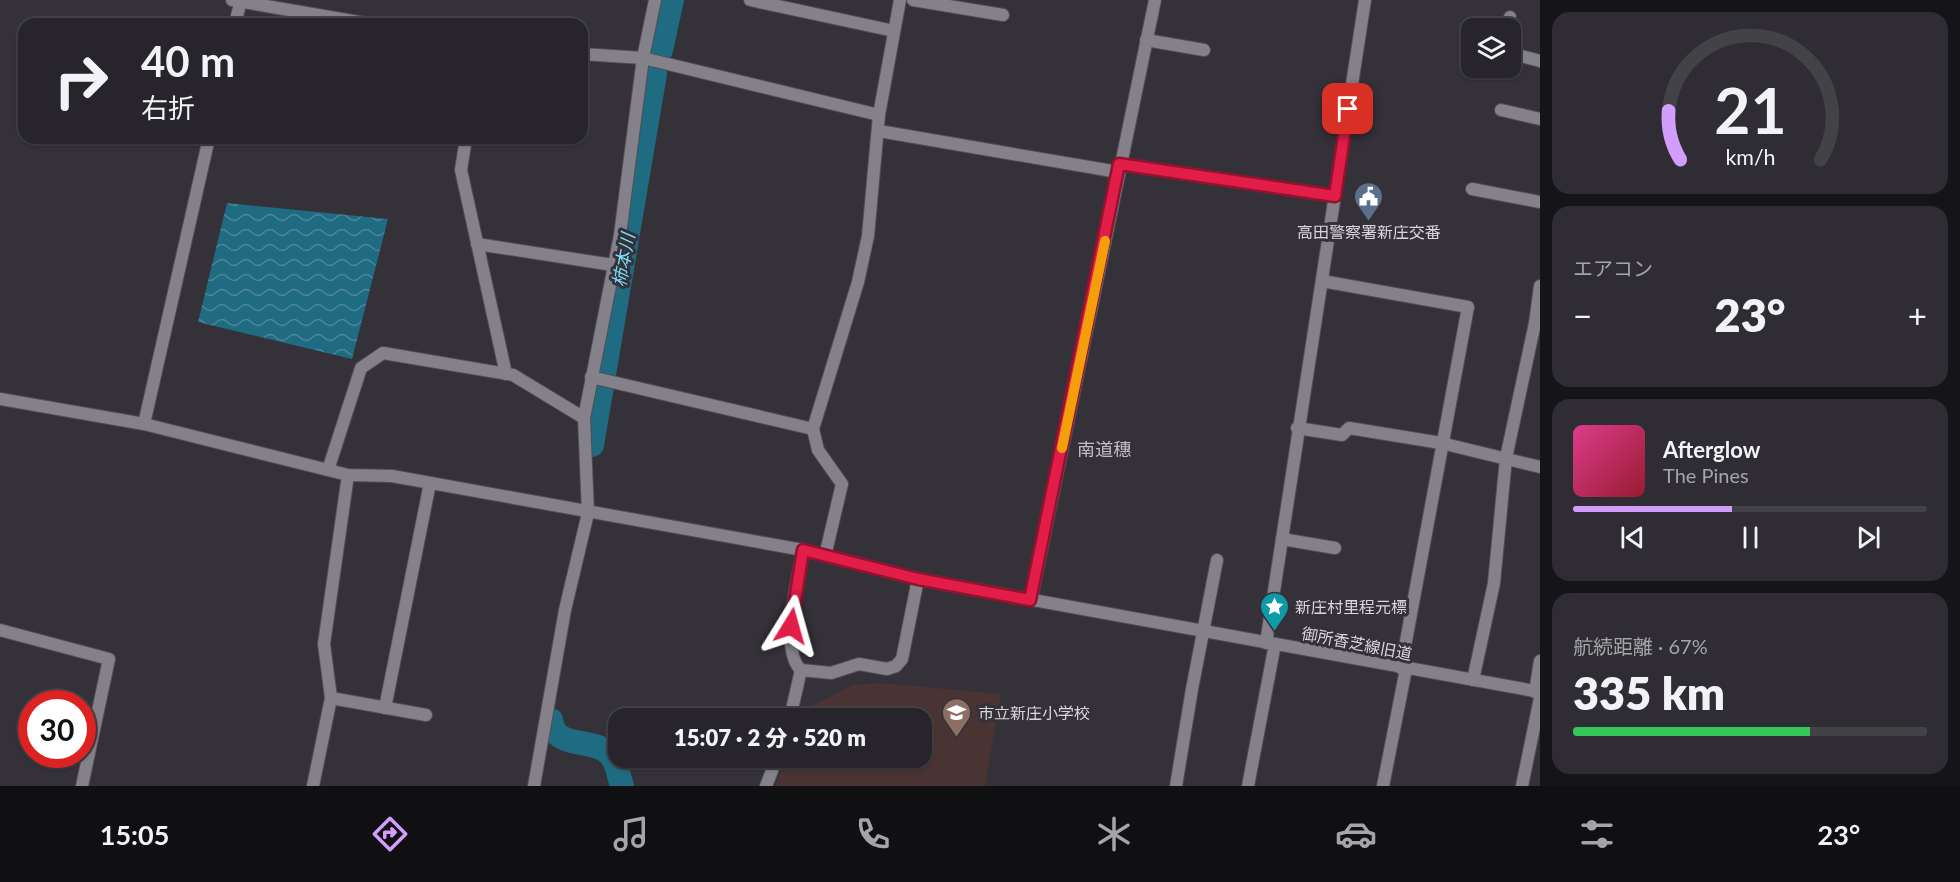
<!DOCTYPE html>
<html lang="ja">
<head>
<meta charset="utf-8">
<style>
  body { margin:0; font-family:Lato,"Noto Sans JP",sans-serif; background:#2f2d33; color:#f1f3f6; height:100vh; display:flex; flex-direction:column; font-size:22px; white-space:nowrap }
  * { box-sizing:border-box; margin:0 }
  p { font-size:20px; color:#a4a5a9 }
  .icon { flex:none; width:33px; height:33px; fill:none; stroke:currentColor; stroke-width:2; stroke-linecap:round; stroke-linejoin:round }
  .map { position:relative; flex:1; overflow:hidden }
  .drawer { display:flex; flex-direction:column; gap:12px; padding:12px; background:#151418; width:420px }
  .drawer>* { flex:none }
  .guide { position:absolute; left:18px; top:18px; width:570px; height:126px; border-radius:18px; box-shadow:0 2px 4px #0004,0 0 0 2px #434247; background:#27252b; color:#f1f3f6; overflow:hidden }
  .tools { position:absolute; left:1461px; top:18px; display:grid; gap:12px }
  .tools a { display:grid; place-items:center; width:60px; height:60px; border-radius:12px; background:#27252b; box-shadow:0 2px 4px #0004,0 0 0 2px #434247; font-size:30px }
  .speed { position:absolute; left:18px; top:690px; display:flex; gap:12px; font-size:30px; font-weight:700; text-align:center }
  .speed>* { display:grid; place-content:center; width:78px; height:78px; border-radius:50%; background:#27252b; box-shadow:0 2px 4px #0004,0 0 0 2px #434247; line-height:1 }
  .speed .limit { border:9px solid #d22; background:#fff; color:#111 }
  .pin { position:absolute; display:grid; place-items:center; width:51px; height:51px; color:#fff; margin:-26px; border-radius:12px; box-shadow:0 3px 9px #0006 }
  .me { position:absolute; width:66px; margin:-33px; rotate:8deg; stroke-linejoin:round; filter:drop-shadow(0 0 4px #0008) }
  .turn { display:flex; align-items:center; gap:21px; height:126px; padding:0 24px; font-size:27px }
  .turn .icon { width:78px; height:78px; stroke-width:2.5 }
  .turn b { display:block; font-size:42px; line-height:51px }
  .big { font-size:45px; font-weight:800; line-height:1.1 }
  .drawer .widget { flex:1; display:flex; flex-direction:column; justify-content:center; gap:9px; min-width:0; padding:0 21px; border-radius:18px; background:#2f2d33 }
  .drawer .dial { align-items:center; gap:0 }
  .dial svg { height:156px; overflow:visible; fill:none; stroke:#434247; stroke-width:7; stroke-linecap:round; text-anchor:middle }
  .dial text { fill:#f1f3f6; stroke:none }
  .song { display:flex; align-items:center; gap:18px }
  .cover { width:72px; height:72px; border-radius:9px; background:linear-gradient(135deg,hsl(330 70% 55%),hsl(350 70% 35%)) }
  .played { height:6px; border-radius:3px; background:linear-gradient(90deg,#d29dfd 45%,#434247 45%) }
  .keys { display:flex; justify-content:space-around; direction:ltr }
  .heat { display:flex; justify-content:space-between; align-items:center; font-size:33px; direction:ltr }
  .charge { height:9px; border-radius:4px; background:linear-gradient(90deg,#34c759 67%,#434247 0) }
  .trip { position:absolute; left:608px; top:708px; width:324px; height:60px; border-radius:18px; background:#27252b; box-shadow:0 2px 4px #0004,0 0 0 2px #434247; font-weight:800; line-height:60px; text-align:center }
  .tab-bar { display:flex; height:96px; justify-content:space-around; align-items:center; background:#100f11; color:#a4a5a9 }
  .tab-bar .icon { width:42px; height:42px }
  .tab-bar .active { color:#d29dfd }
  .tab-bar b { font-size:27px; color:#f1f3f6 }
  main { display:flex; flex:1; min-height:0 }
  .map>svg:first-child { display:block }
</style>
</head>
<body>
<main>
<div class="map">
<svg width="1540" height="786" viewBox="0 0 1540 786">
  <defs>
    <pattern id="water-waves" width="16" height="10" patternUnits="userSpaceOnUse" patternTransform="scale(1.5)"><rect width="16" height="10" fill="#1f6b81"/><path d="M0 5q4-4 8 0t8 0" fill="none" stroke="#4a8698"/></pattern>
  </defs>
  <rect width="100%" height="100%" fill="#343139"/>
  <!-- education -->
  <polygon fill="#493433" points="880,683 1001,694 985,786 775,786 786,758 921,758 921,718 798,718 800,712 853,685"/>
  <!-- water -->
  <polygon fill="url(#water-waves)" points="227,203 388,219 352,359 198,322"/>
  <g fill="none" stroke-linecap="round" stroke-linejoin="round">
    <!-- river -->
    <g stroke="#1f6b81" stroke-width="24">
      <polyline points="661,50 672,0"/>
      <polyline points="592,445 655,74"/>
      <path d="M551 720C555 753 599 734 613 759 618 767 619 778 622 786"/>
    </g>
    <defs>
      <g id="minor">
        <polyline points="750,0 894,31"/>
        <polyline points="913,0 1003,15"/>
        <polyline points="235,24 241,0"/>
        <polyline points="1507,28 1510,17"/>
        <polyline points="1146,40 1204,50"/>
        <polyline points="1510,53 1540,61"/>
        <polyline points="1501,110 1540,119"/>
        <polyline points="466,138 461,170 506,374"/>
        <polyline points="1472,189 1540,202"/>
        <polyline points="477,244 613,265"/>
        <polyline points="1322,281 1468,307 1401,668"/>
        <polyline points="591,377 813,429"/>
        <polyline points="0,399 144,424 348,475 392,476 803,550 918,579 1540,692"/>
        <polyline points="144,424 209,138"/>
        <polyline points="1297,428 1342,435 1349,428 1441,443 1540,467"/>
        <polyline points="328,470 361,368 383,353 513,375 584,418"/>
        <polyline points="1282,539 1335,548"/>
        <polyline points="825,556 842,484 818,450 813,429 858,282 868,236 879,115 900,0"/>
        <polyline points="1031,600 1155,0"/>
        <polyline points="0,630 109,659 82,786"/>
        <polyline points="1266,643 1365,0"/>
        <path d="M801 670C779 650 798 578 803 550"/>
        <polyline points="1473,680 1494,583 1506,458 1535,323 1540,286"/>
        <polyline points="1535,692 1540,661"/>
        <polyline points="331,698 426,715"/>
        <polyline points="385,708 430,483"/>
        <polyline points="790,718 801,670 831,673 859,664 887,669 896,666 902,659 918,579"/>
        <polyline points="313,786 331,698 324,644 348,475"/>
        <polyline points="534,786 565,610 588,513 584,418 620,235 643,58"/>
        <polyline points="766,786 777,758"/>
        <polyline points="1176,786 1192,689 1217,560"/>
        <polyline points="1248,786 1275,644"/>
        <polyline points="1383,786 1406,669"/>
        <polyline points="1522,786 1540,698"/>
      </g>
      <g id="tertiary">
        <polyline points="232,0 370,24"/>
        <polyline points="582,54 643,58 879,115"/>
        <polyline points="643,58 655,0"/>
        <polyline points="879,131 1118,172"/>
        <polyline points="1119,164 1335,196"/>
      </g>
    </defs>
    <!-- minor casing -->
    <use href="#minor" stroke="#514e55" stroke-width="14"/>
    <!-- tertiary casing -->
    <use href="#tertiary" stroke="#514e55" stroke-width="14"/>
    <!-- minor -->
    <use href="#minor" stroke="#85818b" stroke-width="12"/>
    <!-- tertiary -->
    <use href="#tertiary" stroke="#85818b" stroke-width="12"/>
  </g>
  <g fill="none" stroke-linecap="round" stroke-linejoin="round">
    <defs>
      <polyline id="route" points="791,626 803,550 918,579 1030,600 1119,164 1335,196 1348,109"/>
    </defs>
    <!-- route casing -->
    <use href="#route" stroke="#92132f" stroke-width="15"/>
    <!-- route -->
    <use href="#route" stroke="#e11d48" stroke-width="10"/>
    <!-- slow -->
    <polyline stroke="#f59e0b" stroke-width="10" points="1062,448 1105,241"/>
  </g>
  <!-- icons -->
  <defs>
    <symbol id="civic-pin" viewBox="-11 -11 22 30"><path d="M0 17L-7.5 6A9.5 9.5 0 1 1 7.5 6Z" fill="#5c6f8a" stroke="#343139"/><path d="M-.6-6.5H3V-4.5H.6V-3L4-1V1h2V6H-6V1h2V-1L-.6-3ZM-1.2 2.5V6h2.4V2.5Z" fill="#fff"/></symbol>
    <symbol id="sight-pin" viewBox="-11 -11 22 30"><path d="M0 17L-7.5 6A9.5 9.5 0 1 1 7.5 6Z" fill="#0f9aa8" stroke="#343139"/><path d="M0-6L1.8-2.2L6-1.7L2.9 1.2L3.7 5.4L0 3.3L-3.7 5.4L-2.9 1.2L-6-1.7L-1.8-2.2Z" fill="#fff"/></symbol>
    <symbol id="school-pin" viewBox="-11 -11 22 30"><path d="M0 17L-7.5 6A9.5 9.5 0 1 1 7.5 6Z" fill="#8d6e63" stroke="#343139"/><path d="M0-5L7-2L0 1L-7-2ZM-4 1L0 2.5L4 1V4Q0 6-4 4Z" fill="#fff"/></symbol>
  </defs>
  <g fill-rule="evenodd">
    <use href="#civic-pin" x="1352" y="180" width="33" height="45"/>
    <use href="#sight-pin" x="1258" y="590" width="33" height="45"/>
    <use href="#school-pin" x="940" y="696" width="33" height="45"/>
  </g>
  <g text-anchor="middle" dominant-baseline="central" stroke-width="6" stroke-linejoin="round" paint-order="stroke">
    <!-- poi labels -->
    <g font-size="16" fill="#d9d6dc" stroke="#343139" text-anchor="start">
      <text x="1369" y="231" text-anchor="middle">高田警察署新庄交番</text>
      <text x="1295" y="606">新庄村里程元標</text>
      <text x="978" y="712">市立新庄小学校</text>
    </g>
    <!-- street labels -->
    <g font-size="16" fill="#d9d6dc" stroke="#343139">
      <text transform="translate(1357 643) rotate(11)">御所香芝線旧道</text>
    </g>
    <!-- water labels -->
    <g font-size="18" font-style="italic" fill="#7adefe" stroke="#343139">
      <text transform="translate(623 260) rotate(-80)">柿本川</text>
    </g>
    <!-- neighbourhood labels -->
    <g font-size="18" fill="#c0bcc7" stroke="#343139">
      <text x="1104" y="449">南道穗</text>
    </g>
  </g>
</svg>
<div class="tools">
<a><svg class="icon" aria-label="layers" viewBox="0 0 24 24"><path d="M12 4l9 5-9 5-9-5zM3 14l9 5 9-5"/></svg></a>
</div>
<div class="speed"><div class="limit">30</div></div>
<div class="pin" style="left:1348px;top:109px;background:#d93025"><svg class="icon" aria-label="arrive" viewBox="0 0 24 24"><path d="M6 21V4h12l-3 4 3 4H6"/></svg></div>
<svg class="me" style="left:791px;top:626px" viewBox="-20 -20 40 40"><path d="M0-17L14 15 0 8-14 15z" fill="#e11d48" stroke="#fff" stroke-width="4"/></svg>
<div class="trip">15:07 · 2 分 · 520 m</div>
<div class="guide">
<div class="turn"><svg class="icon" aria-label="right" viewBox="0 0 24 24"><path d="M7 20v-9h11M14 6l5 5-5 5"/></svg><div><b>40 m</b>右折</div></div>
</div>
</div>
<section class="drawer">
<div class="widget dial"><svg viewBox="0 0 100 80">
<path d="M14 69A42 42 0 1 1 86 69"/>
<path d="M14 69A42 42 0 0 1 8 44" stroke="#d29dfd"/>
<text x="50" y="56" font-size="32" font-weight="700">21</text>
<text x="50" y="72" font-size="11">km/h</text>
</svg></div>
<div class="widget"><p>エアコン</p>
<div class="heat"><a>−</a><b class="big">23°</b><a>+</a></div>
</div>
<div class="widget">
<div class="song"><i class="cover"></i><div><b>Afterglow</b><p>The Pines</p></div></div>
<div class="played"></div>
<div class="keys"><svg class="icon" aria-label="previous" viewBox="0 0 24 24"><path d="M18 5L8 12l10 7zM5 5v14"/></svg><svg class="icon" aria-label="pause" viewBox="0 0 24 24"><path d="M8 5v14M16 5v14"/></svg><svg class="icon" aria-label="next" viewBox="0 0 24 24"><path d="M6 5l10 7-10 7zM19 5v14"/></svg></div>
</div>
<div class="widget"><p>航続距離 · 67%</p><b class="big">335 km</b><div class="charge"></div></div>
</section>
</main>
<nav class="tab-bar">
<b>15:05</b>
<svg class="icon active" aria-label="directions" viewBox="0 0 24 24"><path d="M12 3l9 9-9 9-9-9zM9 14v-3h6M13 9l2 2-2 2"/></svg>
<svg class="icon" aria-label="music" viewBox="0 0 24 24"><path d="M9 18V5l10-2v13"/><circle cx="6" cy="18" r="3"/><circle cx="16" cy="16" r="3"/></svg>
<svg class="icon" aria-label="phone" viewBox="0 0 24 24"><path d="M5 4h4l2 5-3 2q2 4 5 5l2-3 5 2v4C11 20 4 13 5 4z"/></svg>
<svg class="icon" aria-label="climate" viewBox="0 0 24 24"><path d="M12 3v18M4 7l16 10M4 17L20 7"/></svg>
<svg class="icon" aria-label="car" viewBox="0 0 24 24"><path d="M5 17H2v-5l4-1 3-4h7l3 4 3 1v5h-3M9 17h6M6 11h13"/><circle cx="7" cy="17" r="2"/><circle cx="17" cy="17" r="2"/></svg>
<svg class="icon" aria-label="filters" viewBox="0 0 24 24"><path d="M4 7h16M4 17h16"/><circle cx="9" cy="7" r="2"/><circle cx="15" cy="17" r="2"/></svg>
<b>23°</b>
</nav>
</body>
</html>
